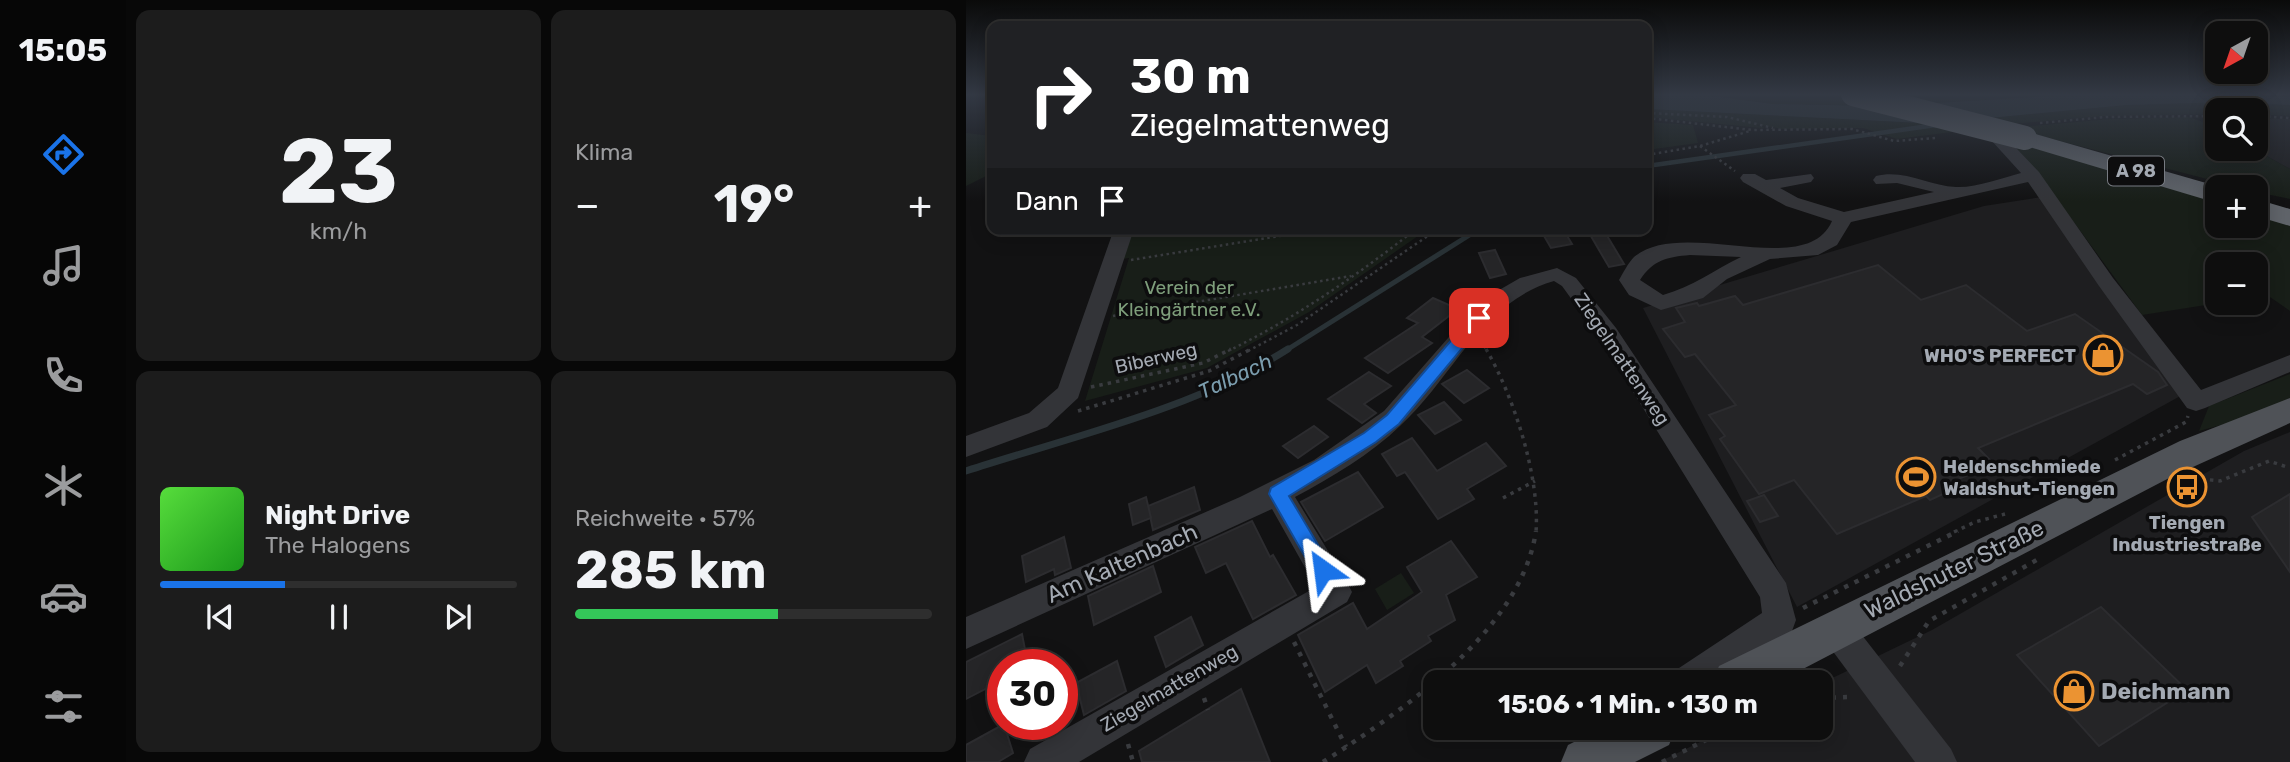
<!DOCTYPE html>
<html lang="de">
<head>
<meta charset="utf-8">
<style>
  body { margin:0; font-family:Rubik,sans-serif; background:#1c1c1c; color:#f1f3f6; height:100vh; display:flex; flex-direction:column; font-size:26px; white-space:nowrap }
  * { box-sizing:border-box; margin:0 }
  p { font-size:23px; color:#9b9c9e }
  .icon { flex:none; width:38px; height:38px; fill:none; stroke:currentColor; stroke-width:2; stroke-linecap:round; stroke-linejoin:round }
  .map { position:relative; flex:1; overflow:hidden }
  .panel { display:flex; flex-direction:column; gap:10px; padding:10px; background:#080808; width:840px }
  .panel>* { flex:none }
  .banner { position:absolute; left:21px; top:21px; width:665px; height:214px; border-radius:14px; box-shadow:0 4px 18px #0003,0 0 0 2px #2e2e2e; background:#202124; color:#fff; overflow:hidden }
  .needle { width:46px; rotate:220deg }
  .fabs { position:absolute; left:1239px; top:21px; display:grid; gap:14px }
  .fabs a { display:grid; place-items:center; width:63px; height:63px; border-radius:14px; background:#0e0e0e; box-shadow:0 4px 18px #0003,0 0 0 2px #2e2e2e; font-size:35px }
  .speed { position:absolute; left:21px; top:649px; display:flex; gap:14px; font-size:35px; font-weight:700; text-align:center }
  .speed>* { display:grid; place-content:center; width:91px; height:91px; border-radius:50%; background:#0e0e0e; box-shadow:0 4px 18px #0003,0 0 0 2px #2e2e2e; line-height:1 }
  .speed .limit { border:10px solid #d22; background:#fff; color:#111 }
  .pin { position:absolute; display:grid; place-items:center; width:60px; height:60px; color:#fff; margin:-30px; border-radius:14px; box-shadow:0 4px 10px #0006 }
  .me { position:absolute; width:77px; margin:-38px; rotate:329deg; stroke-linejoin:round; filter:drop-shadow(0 0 5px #0008) }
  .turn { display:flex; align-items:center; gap:24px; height:147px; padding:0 28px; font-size:32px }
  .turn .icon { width:91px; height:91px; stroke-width:2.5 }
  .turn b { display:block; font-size:49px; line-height:60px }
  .then { display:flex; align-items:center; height:66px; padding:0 28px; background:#0003; gap:14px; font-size:26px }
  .big { font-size:52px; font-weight:700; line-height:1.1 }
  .panel .card { flex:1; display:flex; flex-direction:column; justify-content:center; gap:10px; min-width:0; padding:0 24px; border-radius:14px; background:#1c1c1c }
  .panel .dial { align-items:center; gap:0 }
  .dial b { font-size:91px; line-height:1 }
  .song { display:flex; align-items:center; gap:21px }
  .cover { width:84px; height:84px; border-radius:10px; background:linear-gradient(135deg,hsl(110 70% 55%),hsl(120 70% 35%)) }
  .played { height:7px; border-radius:4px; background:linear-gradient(90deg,#1a73e8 35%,#2e2e2e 35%) }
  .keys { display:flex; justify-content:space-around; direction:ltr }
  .heat { display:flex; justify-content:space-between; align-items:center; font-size:38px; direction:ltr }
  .charge { height:10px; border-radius:5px; background:linear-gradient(90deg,#34c759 57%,#2e2e2e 0) }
  .panel .tiles { flex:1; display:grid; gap:10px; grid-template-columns:repeat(2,1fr) }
  .trip { position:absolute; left:457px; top:670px; width:410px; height:70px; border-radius:14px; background:#0e0e0e; box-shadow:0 4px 18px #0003,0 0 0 2px #2e2e2e; font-weight:700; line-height:70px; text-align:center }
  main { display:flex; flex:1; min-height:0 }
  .menu { display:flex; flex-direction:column; width:126px; justify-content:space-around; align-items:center; background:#060606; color:#9b9c9e }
  .menu .icon { width:49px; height:49px }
  .menu .on { color:#1a73e8 }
  .menu b { font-size:32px; color:#f1f3f6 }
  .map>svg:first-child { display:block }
</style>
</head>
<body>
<main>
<nav class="menu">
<b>15:05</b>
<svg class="icon on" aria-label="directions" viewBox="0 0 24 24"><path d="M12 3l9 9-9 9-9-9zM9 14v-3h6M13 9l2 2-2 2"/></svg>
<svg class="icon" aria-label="music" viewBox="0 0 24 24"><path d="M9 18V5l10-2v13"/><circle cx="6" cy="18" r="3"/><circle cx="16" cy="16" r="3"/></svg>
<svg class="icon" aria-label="phone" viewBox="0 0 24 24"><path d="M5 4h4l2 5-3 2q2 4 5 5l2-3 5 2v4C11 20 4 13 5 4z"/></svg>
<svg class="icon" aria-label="climate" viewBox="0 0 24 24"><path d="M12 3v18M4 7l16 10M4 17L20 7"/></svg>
<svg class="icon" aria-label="car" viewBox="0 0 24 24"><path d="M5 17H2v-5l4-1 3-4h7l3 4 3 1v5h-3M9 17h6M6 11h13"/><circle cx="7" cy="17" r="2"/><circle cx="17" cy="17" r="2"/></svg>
<svg class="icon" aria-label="filters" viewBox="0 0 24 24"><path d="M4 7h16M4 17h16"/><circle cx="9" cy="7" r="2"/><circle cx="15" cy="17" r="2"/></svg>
</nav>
<section class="panel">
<div class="tiles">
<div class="card dial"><b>23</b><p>km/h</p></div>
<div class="card"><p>Klima</p>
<div class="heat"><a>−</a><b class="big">19°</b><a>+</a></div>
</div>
<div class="card">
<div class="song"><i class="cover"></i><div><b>Night Drive</b><p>The Halogens</p></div></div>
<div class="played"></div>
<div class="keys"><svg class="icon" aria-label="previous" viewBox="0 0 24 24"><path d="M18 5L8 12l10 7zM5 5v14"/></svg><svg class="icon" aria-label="pause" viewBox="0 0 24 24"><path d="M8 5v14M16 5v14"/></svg><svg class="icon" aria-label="next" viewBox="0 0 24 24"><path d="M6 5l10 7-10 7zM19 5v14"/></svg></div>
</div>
<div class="card"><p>Reichweite · 57%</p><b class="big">285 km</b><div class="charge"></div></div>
</div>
</section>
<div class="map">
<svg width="1324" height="762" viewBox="0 0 1324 762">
  <rect width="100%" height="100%" fill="#121213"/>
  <!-- built -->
  <g fill="#1e1e20">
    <polygon points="1290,118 1324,119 1324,169 1288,149"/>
    <polygon points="1076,197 1218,394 831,607 677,308 1018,206"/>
    <polygon points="1324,432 1324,762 693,762 763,728 854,728 854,684 966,630 1278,451"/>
  </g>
  <!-- green -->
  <g fill="#181e18">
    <polygon points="731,94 859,94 910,106 807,104"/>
    <polygon points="913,94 1114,94 954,104"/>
    <polygon points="1266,102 1324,105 1324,116 1290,114 1290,110 1251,110 1251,114 1138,116 1046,124 1013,119 1161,105"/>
    <polygon points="681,109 954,123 1002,130 931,139 897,128 817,129 788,124 799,128 795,128 681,117"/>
    <polygon points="1223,117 1251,127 1251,149 1288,149 1324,169 1324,199 1290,192 1290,187 1272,187 1044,128 1144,119"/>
    <polygon points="681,122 727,125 732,143 681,150"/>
    <polygon points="0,133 26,136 26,173 0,186"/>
    <polygon points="1050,141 1251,199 1251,226 1290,226 1290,211 1324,222 1324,311 1301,295 1290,297 1290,264 1251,264 1253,303 1176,315 1074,176 1049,151"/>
    <polygon points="160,229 462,229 343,312 241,368 119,401 163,258 149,260"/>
    <polygon points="1324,374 1324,400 1274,420 1233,431 1243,406"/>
    <polygon points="435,573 448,593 421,610 409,589"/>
  </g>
  <!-- water -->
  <g fill="#293236">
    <polygon points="731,94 807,104 910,106 954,123 681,109 681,95"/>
    <polygon points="1114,94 1324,97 1324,105 1266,102 1161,105 1013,119 954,104"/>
  </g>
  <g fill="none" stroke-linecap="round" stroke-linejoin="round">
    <!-- stream-far2 -->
    <polyline stroke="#293236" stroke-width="4.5" points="681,166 970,125"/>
    <!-- stream-far1 -->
    <polyline stroke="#293236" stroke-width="5" points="319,351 513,229"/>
    <!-- stream -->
    <path stroke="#293236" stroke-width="7" d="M0 471C107 436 226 410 322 349"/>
  </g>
  <!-- building -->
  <g fill="#252527" stroke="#2c2c2f" stroke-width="2">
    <polygon points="574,229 597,229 606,244 585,248"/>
    <polygon points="625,229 637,229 658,264 643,267 622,231"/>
    <polygon points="529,250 540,274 524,278 513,253"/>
    <polygon points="912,265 955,300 1000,285 1061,331 1109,314 1192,372 1201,385 1181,394 1167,384 1012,448 1028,464 983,483 988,489 964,500 960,496 871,534 828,480 793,494 754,439 759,436 743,415 770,405 729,354 719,357 697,329 719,322 710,308 731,303 733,306 769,296 777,305"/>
    <polygon points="467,298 492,309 456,337 466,343 422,373 399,358 452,323 441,318"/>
    <polygon points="501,370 523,388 498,403 476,384"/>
    <polygon points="403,372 425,386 398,404 410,413 396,423 362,399"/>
    <polygon points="478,402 495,420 469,434 452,415"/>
    <polygon points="348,426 362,437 332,458 317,446"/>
    <polygon points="446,438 471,471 520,443 540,466 501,489 508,499 472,519 439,472 431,476 416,454"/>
    <polygon points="392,472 417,507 359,541 335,502"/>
    <polygon points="228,487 234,510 187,530 182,506"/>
    <polygon points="1324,494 1324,572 1286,517"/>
    <polygon points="798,495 812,516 794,522 781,501"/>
    <polygon points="180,497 185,518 167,525 163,504"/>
    <polygon points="286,521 304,557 307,555 330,595 287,619 260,563 240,573 229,547"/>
    <polygon points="98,537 105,568 89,575 88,569 60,582 56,556"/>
    <polygon points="485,541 511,577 480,595 489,620 462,636 465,641 434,661 437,666 410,683 401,665 359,692 332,635 387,603 401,629 456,592 441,567"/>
    <polygon points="187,566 195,592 128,625 122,596"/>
    <polygon points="1135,607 1221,690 1133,746 1051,655"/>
    <polygon points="225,617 237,645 200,667 189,637"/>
    <polygon points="56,634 62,665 37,665 37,680 0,699 0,662"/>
    <polygon points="151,661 160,691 118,715 110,683"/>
    <polygon points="275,689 304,762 176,762 173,751"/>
    <polygon points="38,724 47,753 32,762 0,762 0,745"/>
  </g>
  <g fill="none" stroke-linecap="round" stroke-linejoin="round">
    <!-- path-far2 -->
    <g stroke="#393b3f" stroke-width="2.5" stroke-dasharray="2.5 3.5" stroke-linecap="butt">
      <polyline points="681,113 761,117 807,128"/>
      <polyline points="1290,116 1324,118"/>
      <polyline points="681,118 786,130 886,129 928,141 970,138"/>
      <polyline points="1074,123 1140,117 1251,116"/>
      <polyline points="734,146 769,171"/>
      <polyline points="681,155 734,146 784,131"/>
      <polyline points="165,260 357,229"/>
      <polyline points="147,316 385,276"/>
      <polyline points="515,341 521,351"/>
      <path d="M262 351C328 319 393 274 450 229"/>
      <polyline points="282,351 331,325 472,229"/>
    </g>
    <!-- path-far1 -->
    <g stroke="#393b3f" stroke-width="3.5" stroke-dasharray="3.5 5" stroke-linecap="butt">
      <path d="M520 349C548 397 574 477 570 532"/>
      <polyline points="125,387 237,363 265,349"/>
      <polyline points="112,411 243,371 285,349"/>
      <polyline points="1149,460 1220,422 1222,416"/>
      <polyline points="1227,478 1254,481 1303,461 1321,467"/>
      <polyline points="537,498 569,481"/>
      <polyline points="988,532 1009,522 1039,514"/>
    </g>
    <!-- path -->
    <g stroke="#393b3f" stroke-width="4.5" stroke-dasharray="4.5 7" stroke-linecap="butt">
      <polyline points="837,608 992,531"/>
      <polyline points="328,642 380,747"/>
      <polyline points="934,666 963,621 1076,557"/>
      <polyline points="238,698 242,710"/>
      <polyline points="854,698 881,697"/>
      <polyline points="162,744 167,762"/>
      <path d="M357 762C436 711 555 631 570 531"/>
      <polyline points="696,762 764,728"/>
    </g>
    <!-- minor -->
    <g fill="#333438" fill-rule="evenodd">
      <path d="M1023 124 1029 126 1073 172 1147 278 1235 390 1324 355V372L1239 408 1230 411 1221 408 1133 286 1062 182 885 222 871 245 852 255 804 259 761 279 737 298 695 310 663 295 653 280C657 273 662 263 668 257 716 216 840 281 866 221L820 206 777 182 774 178 777 174H789L800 180 845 174 848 178 845 182 814 188 832 198 878 212 968 192 931 183 910 184 907 180 910 176C939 169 962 186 990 187 1010 188 1036 178 1055 173L1015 129ZM724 255 775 257C748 270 726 287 697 295L674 280C687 260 701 257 724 255Z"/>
      <polygon points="148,229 168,229 112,398 81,427 0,457 0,436 63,413 92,388"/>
      <path d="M591 268 610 278 650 328 820 583 830 620 826 631 751 682H705L710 670 796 613 794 597 633 337 596 286 588 281C515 302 487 377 435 425 404 455 366 477 329 497L381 582 386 592 381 602 113 762H58L64 749 350 587 306 509 0 649V617L274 497 348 460 418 411 504 313 528 293 554 278Z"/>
      <polygon points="869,611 881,616 985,749 991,762 949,762 857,638 852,627 857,616"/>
    </g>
    <!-- major -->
    <g fill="#4f5257" fill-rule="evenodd">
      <polygon points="1324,398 1324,423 1207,476 812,682 747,682 753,666 1214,441"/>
      <polygon points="636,728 710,728 703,745 669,762 595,762 602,745"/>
    </g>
    <!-- highway -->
    <g fill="#5f6369" fill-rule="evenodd">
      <polygon points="1059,131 1254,187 1251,203 1050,143 1047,138 1050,133"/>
      <polygon points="1290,199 1324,209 1324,226 1290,216"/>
    </g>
    <!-- highway-bridge -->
    <polyline stroke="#5f6369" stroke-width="24" points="887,94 1059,138"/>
  </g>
  <!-- sky -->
  <linearGradient id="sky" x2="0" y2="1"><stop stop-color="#0a0a0a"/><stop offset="0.47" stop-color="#333944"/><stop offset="1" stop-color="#333944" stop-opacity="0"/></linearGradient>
  <rect width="1324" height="201" fill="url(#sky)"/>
  <!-- route -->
  <polygon fill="#1a73e8" stroke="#114b97" stroke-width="2" points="513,314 518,315 518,322 433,424 410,442 323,496 367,570 364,576 357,579 350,576 303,494 305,488 398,433 421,415 507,315"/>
  <!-- icons -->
  <defs>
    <symbol id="shop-ring" viewBox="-11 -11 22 22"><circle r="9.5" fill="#0d0d0e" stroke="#eb9332" stroke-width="1.5"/><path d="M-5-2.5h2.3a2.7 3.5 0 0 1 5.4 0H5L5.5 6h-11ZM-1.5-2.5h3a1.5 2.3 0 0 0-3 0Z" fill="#eb9332"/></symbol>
    <symbol id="stadium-ring" viewBox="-11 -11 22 22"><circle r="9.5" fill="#0d0d0e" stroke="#eb9332" stroke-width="1.5"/><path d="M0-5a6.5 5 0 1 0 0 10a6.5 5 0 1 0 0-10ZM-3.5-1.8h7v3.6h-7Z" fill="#eb9332"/></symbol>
    <symbol id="bus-ring" viewBox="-11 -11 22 22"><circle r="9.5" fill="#0d0d0e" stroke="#eb9332" stroke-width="1.5"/><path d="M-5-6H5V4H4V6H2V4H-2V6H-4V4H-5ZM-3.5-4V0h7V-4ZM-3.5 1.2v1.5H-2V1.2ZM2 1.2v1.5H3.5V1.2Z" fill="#eb9332"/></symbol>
  </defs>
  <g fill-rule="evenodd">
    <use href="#shop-ring" x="1115" y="333" width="44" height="44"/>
    <use href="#stadium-ring" x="928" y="455" width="44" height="44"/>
    <use href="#bus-ring" x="1199" y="465" width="44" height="44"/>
    <use href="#shop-ring" x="1086" y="669" width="44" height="44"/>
  </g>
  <g text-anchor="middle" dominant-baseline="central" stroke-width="7" stroke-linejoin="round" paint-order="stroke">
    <!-- shield labels -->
    <rect fill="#0d0d0e" stroke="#777b82" stroke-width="2" x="1142" y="156.5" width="56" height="29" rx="5"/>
    <g font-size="18" font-weight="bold" fill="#a4aab3">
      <text x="1170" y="171">A 98</text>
    </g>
    <!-- park labels -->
    <g font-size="19" fill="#7e9e7b" stroke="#0d0d0e">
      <text x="223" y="287">Verein der<tspan x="223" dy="22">Kleingärtner e.V.</tspan></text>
    </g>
    <!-- poi labels -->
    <g font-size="19" font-weight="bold" fill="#a4aab3" stroke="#0d0d0e" text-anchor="end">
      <text x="1110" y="355">WHO'S PERFECT</text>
      <text x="977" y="466" text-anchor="start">Heldenschmiede<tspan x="977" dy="22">Waldshut-Tiengen</tspan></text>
      <text x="1221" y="522" text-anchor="middle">Tiengen<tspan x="1221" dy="22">Industriestraße</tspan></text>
    </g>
    <!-- street labels -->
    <g font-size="19" fill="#a4aab3" stroke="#0d0d0e">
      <text transform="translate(190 358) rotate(-13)">Biberweg</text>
      <text transform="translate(656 359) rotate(56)">Ziegelmattenweg</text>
      <text transform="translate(203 688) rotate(-30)">Ziegelmattenweg</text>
    </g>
    <!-- water labels -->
    <g font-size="21" font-style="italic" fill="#7b9dae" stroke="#0d0d0e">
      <text transform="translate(269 376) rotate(-25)">Talbach</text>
    </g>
    <!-- near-street labels -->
    <g font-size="23" fill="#a4aab3" stroke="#0d0d0e">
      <text transform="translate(156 563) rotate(-24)">Am Kaltenbach</text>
      <text transform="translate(988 569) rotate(-26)">Waldshuter Straße</text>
    </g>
    <!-- near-poi labels -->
    <g font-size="23" font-weight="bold" fill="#a4aab3" stroke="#0d0d0e" text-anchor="start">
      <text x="1135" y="691">Deichmann</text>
    </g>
  </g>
</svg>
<div class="fabs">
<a><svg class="needle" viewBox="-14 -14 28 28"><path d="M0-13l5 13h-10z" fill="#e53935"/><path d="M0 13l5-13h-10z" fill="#9b9c9e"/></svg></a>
<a><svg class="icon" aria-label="search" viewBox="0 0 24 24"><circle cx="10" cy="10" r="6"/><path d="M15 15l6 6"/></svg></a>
<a>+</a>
<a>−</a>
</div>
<div class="speed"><div class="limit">30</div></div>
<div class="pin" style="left:513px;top:318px;background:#d93025"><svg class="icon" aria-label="arrive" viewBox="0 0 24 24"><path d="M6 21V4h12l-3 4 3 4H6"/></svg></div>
<svg class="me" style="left:357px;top:570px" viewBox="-20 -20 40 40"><path d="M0-17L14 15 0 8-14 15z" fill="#1a73e8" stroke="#fff" stroke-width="4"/></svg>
<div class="trip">15:06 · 1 Min. · 130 m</div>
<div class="banner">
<div class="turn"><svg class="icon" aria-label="right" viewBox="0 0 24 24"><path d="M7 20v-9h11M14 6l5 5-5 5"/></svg><div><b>30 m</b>Ziegelmattenweg</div></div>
<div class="then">Dann<svg class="icon" aria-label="arrive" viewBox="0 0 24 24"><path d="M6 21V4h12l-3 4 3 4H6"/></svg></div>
</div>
</div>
</main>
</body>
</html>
